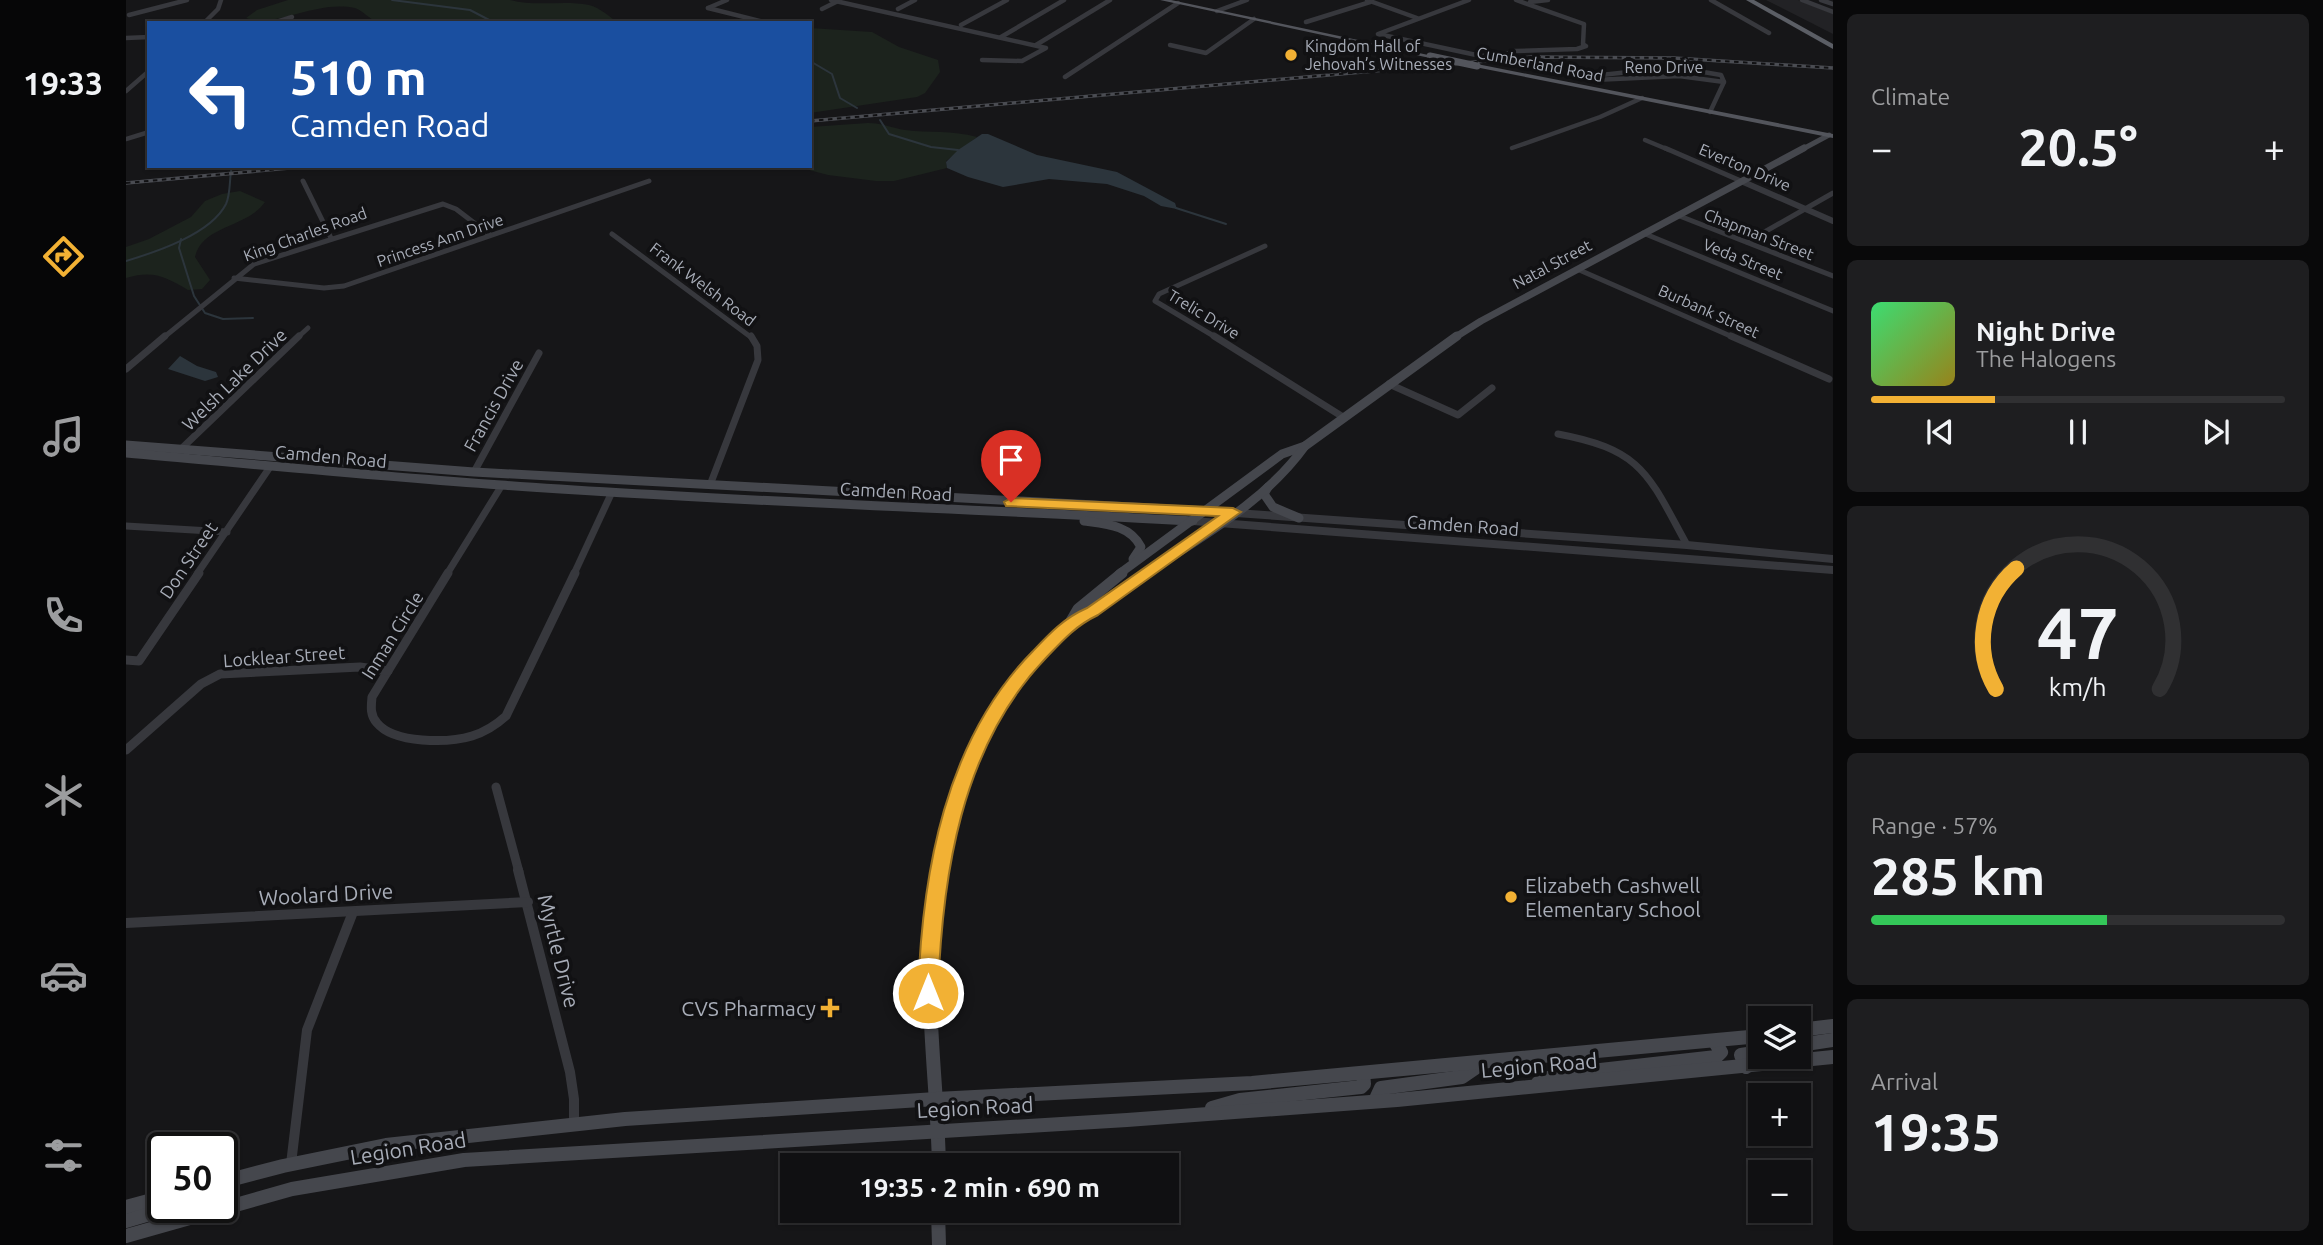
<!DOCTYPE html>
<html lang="en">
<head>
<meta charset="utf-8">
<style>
  body { margin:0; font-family:Ubuntu,sans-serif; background:#1e1e20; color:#f1f3f6; height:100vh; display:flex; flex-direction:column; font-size:26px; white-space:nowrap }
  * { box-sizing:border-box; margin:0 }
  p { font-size:23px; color:#9c9d9f }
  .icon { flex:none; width:38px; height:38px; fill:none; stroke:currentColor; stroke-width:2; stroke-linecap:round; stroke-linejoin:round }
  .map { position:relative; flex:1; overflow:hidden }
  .sheet { display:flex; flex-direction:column; gap:14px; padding:14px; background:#09090a; width:490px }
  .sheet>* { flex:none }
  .top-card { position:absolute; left:21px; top:21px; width:665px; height:147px; border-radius:0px; box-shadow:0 2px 5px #0004,0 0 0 2px #303032; background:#1a4fa0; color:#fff; overflow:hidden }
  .tools { position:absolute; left:1622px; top:1006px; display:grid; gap:14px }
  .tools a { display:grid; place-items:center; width:63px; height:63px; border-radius:0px; background:#101012; box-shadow:0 2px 5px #0004,0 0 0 2px #303032; font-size:35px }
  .speed { position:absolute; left:21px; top:1132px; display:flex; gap:14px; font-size:35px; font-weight:700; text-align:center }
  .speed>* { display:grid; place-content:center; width:91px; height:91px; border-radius:50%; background:#101012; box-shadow:0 2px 5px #0004,0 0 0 2px #303032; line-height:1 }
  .speed .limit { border:4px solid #111; border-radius:10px; background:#fff; color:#111 }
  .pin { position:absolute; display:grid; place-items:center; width:60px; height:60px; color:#fff; margin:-72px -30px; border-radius:50% 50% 50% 0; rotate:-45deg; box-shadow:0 0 7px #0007 }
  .pin .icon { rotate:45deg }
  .me { position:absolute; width:77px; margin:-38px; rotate:0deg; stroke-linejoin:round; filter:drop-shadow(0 0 5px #0008) }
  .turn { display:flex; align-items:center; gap:24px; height:147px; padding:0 28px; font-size:32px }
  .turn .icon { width:91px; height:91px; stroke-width:2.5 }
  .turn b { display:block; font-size:49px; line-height:60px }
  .big { font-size:52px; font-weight:600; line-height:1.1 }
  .sheet .widget { flex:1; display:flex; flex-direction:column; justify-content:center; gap:10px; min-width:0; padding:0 24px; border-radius:10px; background:#1e1e20 }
  .sheet .dial { align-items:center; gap:0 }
  .dial svg { height:182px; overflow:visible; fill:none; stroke:#303032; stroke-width:7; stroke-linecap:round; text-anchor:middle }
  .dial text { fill:#f1f3f6; stroke:none }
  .song { display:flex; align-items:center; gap:21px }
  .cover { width:84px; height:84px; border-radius:10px; background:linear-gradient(135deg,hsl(140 70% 55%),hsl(50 70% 35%)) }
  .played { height:7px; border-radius:4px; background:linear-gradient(90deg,#f2b134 30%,#303032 30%) }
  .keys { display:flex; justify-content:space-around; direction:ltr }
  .heat { display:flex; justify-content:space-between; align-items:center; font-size:38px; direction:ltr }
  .charge { height:10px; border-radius:5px; background:linear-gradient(90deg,#34c759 57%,#303032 0) }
  .trip { position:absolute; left:654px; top:1153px; width:399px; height:70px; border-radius:0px; background:#101012; box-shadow:0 2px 5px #0004,0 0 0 2px #303032; font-weight:600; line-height:70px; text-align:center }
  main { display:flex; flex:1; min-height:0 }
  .menu { display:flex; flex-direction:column; width:126px; justify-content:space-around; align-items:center; background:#060607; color:#9c9d9f }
  .menu .icon { width:49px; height:49px }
  .menu .current { color:#f2b134 }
  .menu b { font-size:32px; color:#f1f3f6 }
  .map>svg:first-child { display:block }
</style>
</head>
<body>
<main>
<nav class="menu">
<b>19:33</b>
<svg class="icon current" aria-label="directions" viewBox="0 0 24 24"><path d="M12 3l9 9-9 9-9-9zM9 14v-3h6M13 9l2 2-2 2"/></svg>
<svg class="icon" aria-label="music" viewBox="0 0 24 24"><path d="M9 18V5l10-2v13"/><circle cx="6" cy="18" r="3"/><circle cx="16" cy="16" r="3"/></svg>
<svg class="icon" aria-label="phone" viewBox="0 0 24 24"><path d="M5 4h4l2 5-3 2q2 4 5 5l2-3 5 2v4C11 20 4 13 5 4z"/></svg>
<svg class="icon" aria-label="climate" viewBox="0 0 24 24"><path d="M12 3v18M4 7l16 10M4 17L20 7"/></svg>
<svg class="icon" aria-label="car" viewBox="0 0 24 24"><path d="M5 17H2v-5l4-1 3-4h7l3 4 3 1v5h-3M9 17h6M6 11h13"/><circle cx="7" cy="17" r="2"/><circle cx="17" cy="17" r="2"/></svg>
<svg class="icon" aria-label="filters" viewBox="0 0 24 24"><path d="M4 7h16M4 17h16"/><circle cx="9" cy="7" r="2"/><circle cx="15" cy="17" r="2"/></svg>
</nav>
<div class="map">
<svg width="1707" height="1245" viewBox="0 0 1707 1245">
  <rect width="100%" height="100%" fill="#161618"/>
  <!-- built -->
  <polygon fill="#222225" points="1640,0 1672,0 1707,14 1707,34"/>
  <!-- green -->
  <g fill="#1c231d">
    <path d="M162 0H384C410 7 438 0 463 5 474 8 483 16 492 23H252C244 19 237 11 229 8 188 0 154 28 120 18L131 10Z"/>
    <polygon points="684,28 746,32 773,47 812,60 814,72 799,93 791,97 684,113"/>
    <path d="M742 123C756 123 766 128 779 130 803 133 826 130 851 137L820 161 821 168 768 181H750L702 175 668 166H684V127Z"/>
    <path d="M114 191 139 202C121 228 76 225 69 257L84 280 76 289 62 290C39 277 28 270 0 278V247L23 239 65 217 79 201 96 194Z"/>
  </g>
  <!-- water -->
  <g fill="#2c353c">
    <polygon points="856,134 862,134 911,155 991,172 1049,203 1051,209 1035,206 1018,196 981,184 923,179 877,187 842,177 821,168 820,162 832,150"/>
    <polygon points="54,356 71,366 90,372 92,377 79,381 42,369"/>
  </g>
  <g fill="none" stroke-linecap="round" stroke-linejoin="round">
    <!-- stream -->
    <g stroke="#2c353c" stroke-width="2">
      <polyline points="266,0 344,10 369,23"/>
      <polyline points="684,61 706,74 714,98 731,108"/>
      <polyline points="754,120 763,134 805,147 832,150"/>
      <polyline points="1050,208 1100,224"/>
      <polyline points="55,239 53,248 68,296 79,313 97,319 127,318"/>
      <path d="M0 261C30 252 85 234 100 204 105 193 103 178 106 166"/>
    </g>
    <!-- minor-far4 -->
    <g stroke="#37383d" stroke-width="4.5">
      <polyline points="705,0 920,48 896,61 856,60"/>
      <polyline points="1241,0 1291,18"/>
      <polyline points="1343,0 1252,34 1355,56 1377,55 1389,51 1451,49 1460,46 1457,44 1458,24 1390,0"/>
      <polyline points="1585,0 1643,33"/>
      <polyline points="1676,0 1707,12"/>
      <polyline points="1695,0 1707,4"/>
      <polyline points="1404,2 1422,0"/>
      <polyline points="582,8 642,23"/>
      <polyline points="582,8 601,0"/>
      <polyline points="696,9 712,1"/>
      <polyline points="772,9 789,0"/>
      <polyline points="1091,11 1121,0"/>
      <polyline points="3,15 61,0"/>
      <polyline points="1180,22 1244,2"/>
      <polyline points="78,23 92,9 95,0"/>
      <polyline points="147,23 166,17"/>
      <polyline points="835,25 881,0"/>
      <polyline points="875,37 938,0"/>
      <polyline points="0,38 23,37"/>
      <polyline points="910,45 984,0"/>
      <polyline points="1044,45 1080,53 1128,19"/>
      <polyline points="1426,63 1443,73 1457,77"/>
      <polygon points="1548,67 1595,75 1598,82 1553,76 1468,80 1457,77"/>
      <polyline points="939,77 1052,3"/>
      <polyline points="0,91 23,71"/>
      <polyline points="1584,112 1598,82"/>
      <polyline points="0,139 23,132"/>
      <polyline points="1519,140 1543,150"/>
      <polyline points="1386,148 1474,117 1516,98"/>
    </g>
    <!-- minor-far3 -->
    <g stroke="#37383d" stroke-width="5">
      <polyline points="1539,148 1615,181"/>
      <polyline points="177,181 205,238"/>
      <polyline points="1551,215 1707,276"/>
      <polyline points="1517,233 1707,311"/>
      <polyline points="486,234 626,338"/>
      <polyline points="1621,242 1707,193"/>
      <polyline points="1451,269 1609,338"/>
      <polyline points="108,278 198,288 218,286 523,181"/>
      <polyline points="37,338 128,264 317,204 330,209 364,235"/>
      <polyline points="171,338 182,328"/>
      <polyline points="1091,338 1029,301 1033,294 1139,246"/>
    </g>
    <!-- minor-far2 -->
    <g stroke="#37383d" stroke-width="7">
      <polyline points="1088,336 1217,417"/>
      <polyline points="1605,336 1703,379"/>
      <polyline points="0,369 39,336"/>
      <polyline points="1263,384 1332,415 1366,388"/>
      <path d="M1432 434C1517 450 1522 474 1561 545"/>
      <polyline points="54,450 173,336"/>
      <polyline points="348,472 413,353"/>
      <polyline points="584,485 632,360 631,346 625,336"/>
      <polyline points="0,526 101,532"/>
      <polyline points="71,574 144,467"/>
      <polyline points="321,574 376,485"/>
      <polyline points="448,574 486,492"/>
    </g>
    <!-- minor-far1 -->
    <g stroke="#37383d" stroke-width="9">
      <path d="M322 573 246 697C245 707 244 715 251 723 268 744 323 743 346 736 359 732 370 725 380 716L449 573"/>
      <polyline points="0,660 13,661 73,573"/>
      <polyline points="0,750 75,684 94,674 234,667 262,671"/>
      <polyline points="370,787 393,872"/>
    </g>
    <!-- minor -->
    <g stroke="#37383d" stroke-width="10">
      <polyline points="392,870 444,1072 448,1099 448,1125"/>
      <polyline points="0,923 402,902"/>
      <polyline points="165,1164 181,1030 227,912"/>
    </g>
    <!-- tertiary-far1 -->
    <polyline stroke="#37383d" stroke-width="6" points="1615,181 1707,221"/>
    <!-- tertiary -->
    <g stroke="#37383d" stroke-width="8">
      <polyline points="1081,511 1561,545 1707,559"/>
      <polyline points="1067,521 1707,570"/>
    </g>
    <!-- secondary-far4 -->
    <polyline stroke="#45474d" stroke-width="5" points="1675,150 1703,135"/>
    <!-- secondary-far3 -->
    <polyline stroke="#45474d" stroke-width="7" points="1328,338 1355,321 1678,148"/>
    <!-- secondary-far2 -->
    <g stroke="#45474d" stroke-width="9">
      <polyline points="0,445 348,472 1081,511"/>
      <path d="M0 453C125 464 250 476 375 485 605 502 836 508 1067 521"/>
      <polyline points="1142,487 1138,494 1147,507 1173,518"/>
      <path d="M958 521C980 524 1004 525 1015 547L1007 559"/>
      <polyline points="993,574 1156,454 1179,446 1331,336"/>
      <path d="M1019 574C1075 537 1139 502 1179 446"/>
    </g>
    <!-- secondary-far1 -->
    <g stroke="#45474d" stroke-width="11">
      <polyline points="945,621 952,609 996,573"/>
      <path d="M812 872C829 781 868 693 937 629 946 620 958 616 969 610 987 598 1004 585 1021 573"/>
    </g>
    <!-- secondary -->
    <g stroke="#45474d" stroke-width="14">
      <path d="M812 870C793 969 811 1067 813 1166"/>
      <polyline points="1673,1030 1707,1026"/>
      <polyline points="1673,1045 1707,1040"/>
      <polyline points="1620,1067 1615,1055 1634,1052"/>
      <polyline points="1412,1083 1430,1075 1590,1057 1595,1052 1589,1042"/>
      <polyline points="1249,1101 1255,1088 1336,1077 1355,1064"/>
      <polyline points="1086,1108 1114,1100 1235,1087 1238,1084 1237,1073"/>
      <polyline points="96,1182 157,1166 260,1145 499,1119 810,1099 1126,1083 1634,1036"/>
      <polyline points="0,1207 37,1197"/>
      <polyline points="812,1211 813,1245"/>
      <polyline points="0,1221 44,1208"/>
      <polyline points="0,1236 166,1189 338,1160 1001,1120 1271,1100 1707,1057"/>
    </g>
    <!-- primary -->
    <g fill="#53555c" fill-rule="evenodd">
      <polygon points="1034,0 1045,0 1307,56 1304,58"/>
      <polygon points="1351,64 1707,134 1707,138 1349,67 1348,66"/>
    </g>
    <!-- trunk -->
    <polygon fill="#5b5e65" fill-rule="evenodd" points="1620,0 1628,0 1707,44 1707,49"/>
    <defs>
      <g id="rail">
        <polyline points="684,121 1406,57 1548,58 1707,68"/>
        <polyline points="0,183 186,166"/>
      </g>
    </defs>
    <!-- rail casing -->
    <use href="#rail" stroke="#4a4c52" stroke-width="3.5"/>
    <!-- rail -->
    <use href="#rail" stroke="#111113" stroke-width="2" stroke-dasharray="4.5" stroke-linecap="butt"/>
    <!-- primary-bridge -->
    <polyline stroke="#53555c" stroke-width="7" points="1304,56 1351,66"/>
  </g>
  <!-- route -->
  <path fill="#f2b134" stroke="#9d7322" stroke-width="2" d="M885 498 1107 508 1115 512 972 615C949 626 936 641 919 659 835 747 816 876 812 993L809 1000 802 1002 795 1000 792 993C796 873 819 740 907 651 924 633 938 618 961 608L1092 516 880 506 878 502Z"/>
  <!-- markers -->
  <g fill="#f2b134" stroke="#111113" stroke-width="2.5">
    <circle cx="1165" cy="55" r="7"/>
    <circle cx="1385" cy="897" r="7"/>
    <path d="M700.5 997.5h7v7h7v7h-7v7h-7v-7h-7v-7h7z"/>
  </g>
  <g text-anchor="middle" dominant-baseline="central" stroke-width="7" stroke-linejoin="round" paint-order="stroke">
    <!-- far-poi labels -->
    <g font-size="16" fill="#a8adb8" stroke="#111113" text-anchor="start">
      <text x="1179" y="46">Kingdom Hall of<tspan x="1179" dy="18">Jehovah’s Witnesses</tspan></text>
    </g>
    <!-- far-street labels -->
    <g font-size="16" fill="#a8adb8" stroke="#111113">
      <text transform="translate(1414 64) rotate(11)">Cumberland Road</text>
      <text x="1538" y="67">Reno Drive</text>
      <text transform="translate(1619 167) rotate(23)">Everton Drive</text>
      <text transform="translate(179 234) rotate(-20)">King Charles Road</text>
      <text transform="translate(1633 234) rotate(21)">Chapman Street</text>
      <text transform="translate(314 240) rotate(-19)">Princess Ann Drive</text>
      <text transform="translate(1617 259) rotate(22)">Veda Street</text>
      <text transform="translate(1426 264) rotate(-28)">Natal Street</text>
      <text transform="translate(577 284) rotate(37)">Frank Welsh Road</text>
      <text transform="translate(1583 311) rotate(24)">Burbank Street</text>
      <text transform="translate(1078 314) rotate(31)">Trelic Drive</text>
    </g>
    <!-- street labels -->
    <g font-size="18" fill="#a8adb8" stroke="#111113">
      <text transform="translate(108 379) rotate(-44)">Welsh Lake Drive</text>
      <text transform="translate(367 405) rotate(-61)">Francis Drive</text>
      <text transform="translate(205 456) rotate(5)">Camden Road</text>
      <text transform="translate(770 491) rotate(3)">Camden Road</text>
      <text transform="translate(1337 525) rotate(4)">Camden Road</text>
      <text transform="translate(62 560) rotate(-56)">Don Street</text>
      <text transform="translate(266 635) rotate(-58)">Inman Circle</text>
      <text transform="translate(158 656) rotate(-4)">Locklear Street</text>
    </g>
    <!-- near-poi labels -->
    <g font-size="21" fill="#a8adb8" stroke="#111113" text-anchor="start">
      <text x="1399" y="885">Elizabeth Cashwell<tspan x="1399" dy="24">Elementary School</tspan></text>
      <text x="690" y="1008" text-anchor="end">CVS Pharmacy</text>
    </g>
    <!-- near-street labels -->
    <g font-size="21" fill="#a8adb8" stroke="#111113">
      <text transform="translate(200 894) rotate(-3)">Woolard Drive</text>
      <text transform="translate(433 951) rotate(76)">Myrtle Drive</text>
      <text transform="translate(1413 1065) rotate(-5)">Legion Road</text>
      <text transform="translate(849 1107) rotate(-3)">Legion Road</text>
      <text transform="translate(282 1148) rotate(-9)">Legion Road</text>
    </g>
  </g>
</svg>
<div class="tools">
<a><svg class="icon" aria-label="layers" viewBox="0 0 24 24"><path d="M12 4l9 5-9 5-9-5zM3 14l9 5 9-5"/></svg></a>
<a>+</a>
<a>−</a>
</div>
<div class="speed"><div class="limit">50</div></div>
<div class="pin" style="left:885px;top:502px;background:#d93025"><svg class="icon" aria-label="arrive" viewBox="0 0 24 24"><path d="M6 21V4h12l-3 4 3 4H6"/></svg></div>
<svg class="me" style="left:802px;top:993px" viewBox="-20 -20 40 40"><circle r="17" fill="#f2b134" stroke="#fff" stroke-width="3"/><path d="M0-11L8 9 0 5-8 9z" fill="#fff"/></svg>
<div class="trip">19:35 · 2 min · 690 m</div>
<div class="top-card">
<div class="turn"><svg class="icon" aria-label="left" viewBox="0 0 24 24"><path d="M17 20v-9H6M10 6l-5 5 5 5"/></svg><div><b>510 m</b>Camden Road</div></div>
</div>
</div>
<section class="sheet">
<div class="widget"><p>Climate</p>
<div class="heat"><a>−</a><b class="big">20.5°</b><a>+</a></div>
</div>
<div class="widget">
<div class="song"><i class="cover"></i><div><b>Night Drive</b><p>The Halogens</p></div></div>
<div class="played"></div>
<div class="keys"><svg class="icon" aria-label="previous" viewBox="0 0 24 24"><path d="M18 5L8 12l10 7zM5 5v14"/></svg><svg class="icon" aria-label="pause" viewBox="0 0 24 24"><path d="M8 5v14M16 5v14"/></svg><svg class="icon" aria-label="next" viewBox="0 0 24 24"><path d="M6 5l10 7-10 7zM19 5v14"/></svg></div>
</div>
<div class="widget dial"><svg viewBox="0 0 100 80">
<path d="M14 69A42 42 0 1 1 86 69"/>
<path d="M14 69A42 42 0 0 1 23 16" stroke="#f2b134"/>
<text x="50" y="56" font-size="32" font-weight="700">47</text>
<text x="50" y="72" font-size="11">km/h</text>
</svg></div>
<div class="widget"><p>Range · 57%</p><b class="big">285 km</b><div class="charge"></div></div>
<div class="widget"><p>Arrival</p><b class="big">19:35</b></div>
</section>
</main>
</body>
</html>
